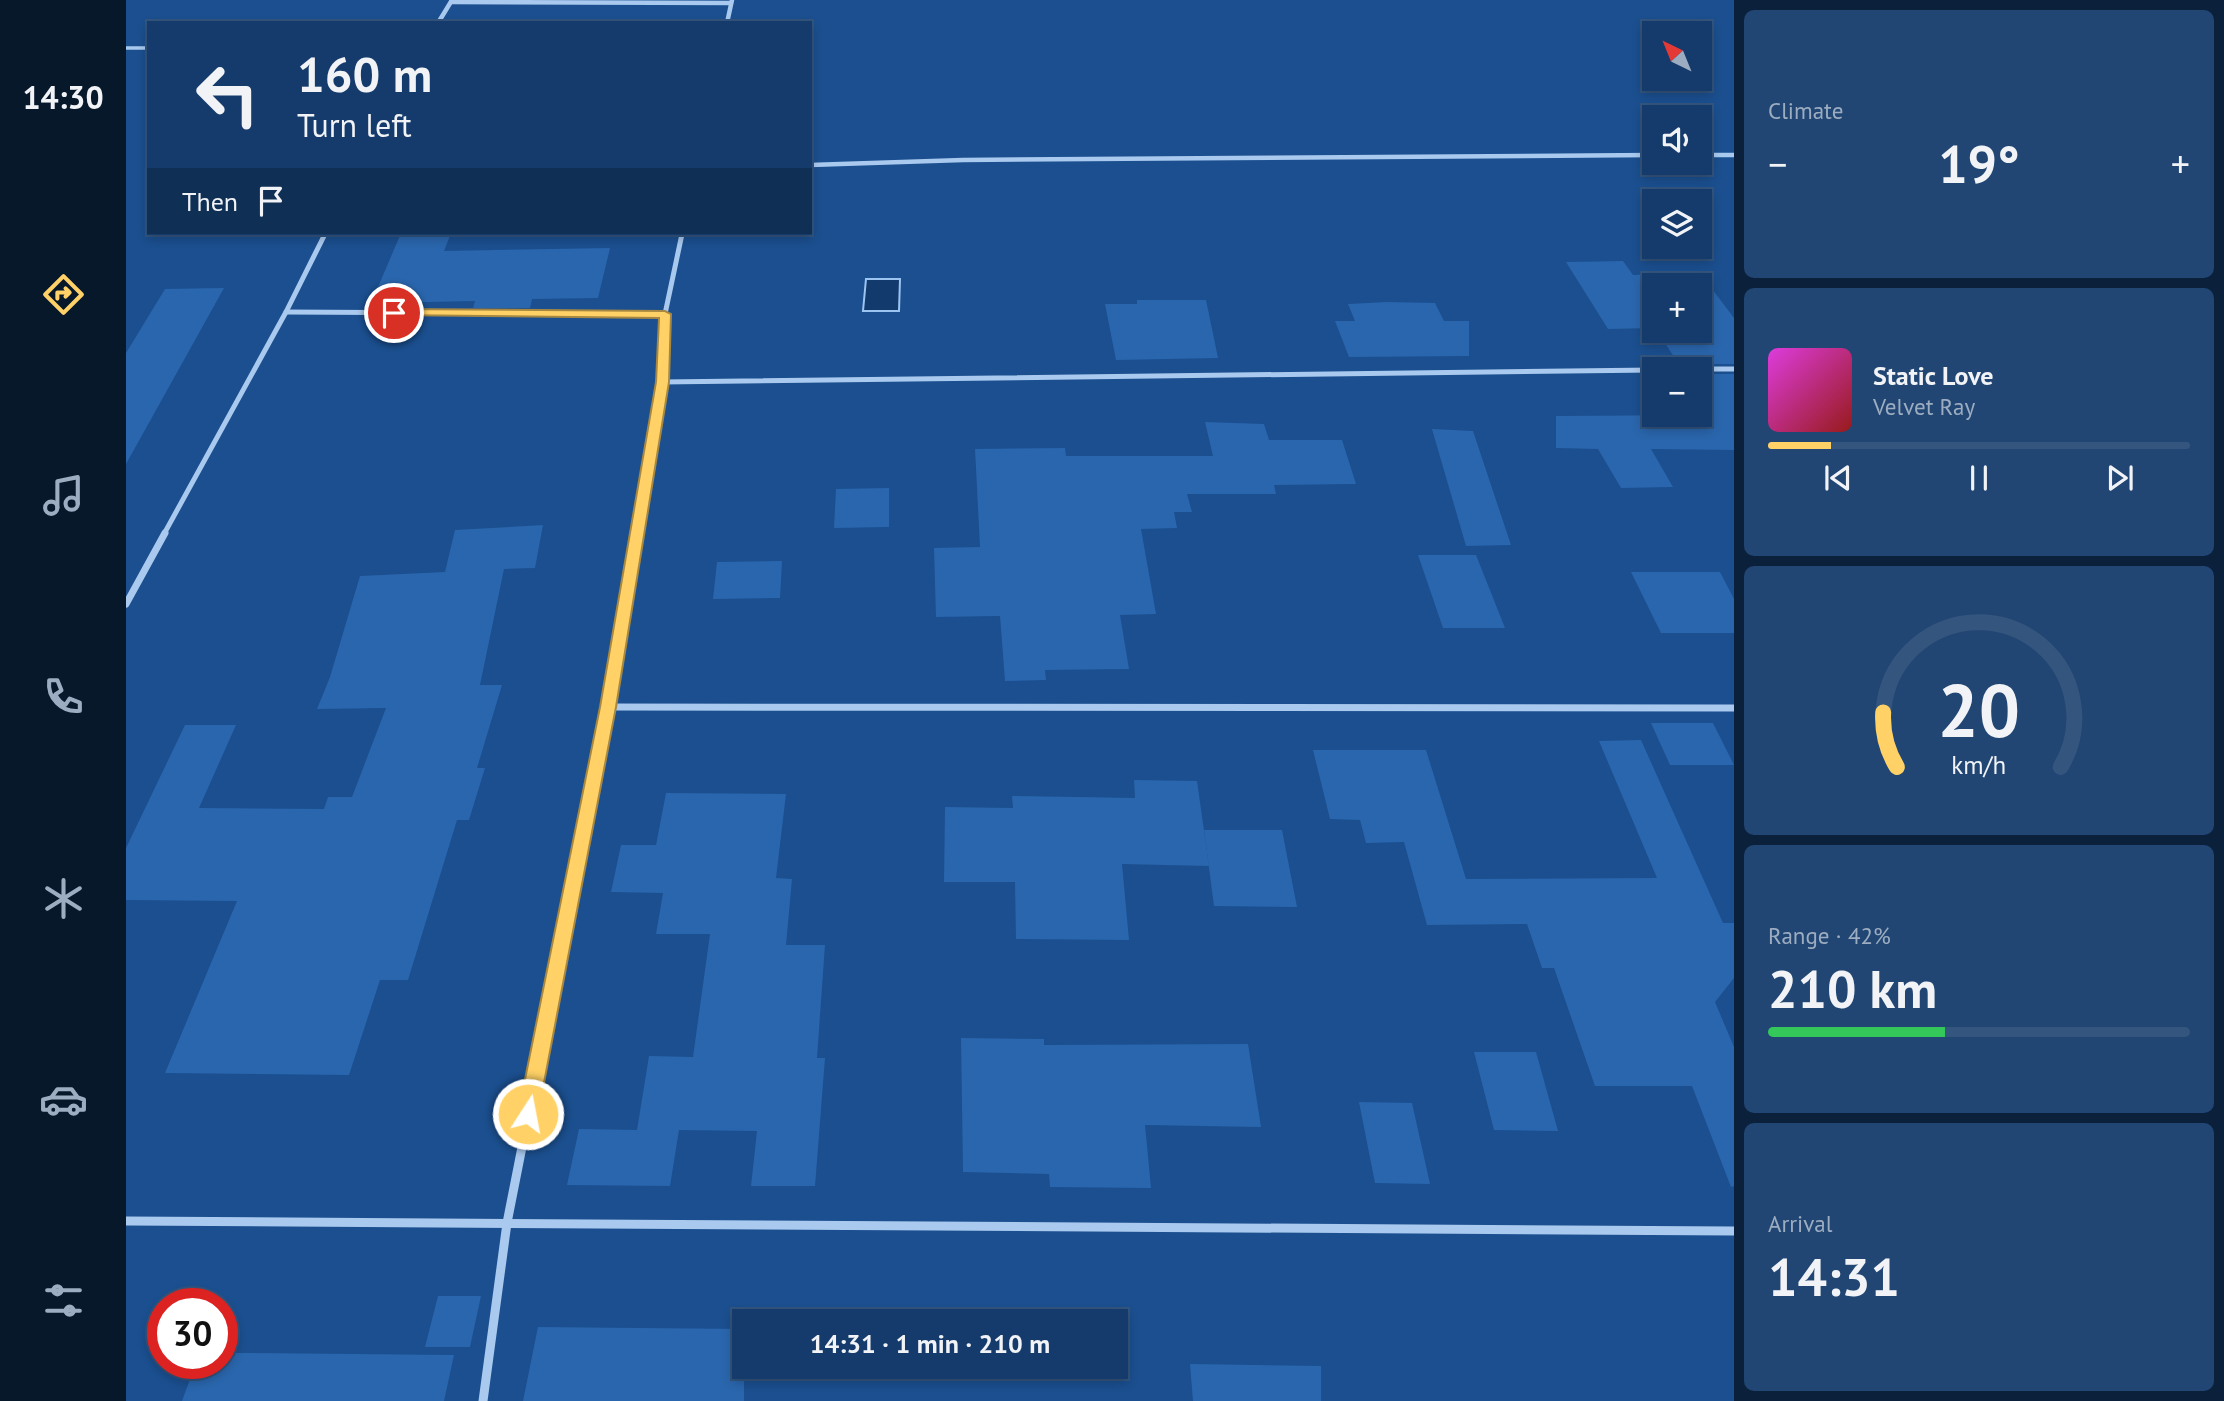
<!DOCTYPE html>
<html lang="en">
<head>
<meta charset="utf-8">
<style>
  body { margin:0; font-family:"PT Sans",sans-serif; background:#214673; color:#f1f3f6; height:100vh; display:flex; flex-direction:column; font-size:26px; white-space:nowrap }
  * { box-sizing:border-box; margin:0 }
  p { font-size:23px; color:#9dadc1 }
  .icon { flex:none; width:38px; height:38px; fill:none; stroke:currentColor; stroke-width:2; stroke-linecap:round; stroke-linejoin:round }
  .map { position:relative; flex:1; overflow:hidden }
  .panel { display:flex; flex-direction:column; gap:10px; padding:10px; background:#0b203b; width:490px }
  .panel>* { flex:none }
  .banner { position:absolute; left:21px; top:21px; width:665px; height:214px; border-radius:0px; box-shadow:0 4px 10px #0003,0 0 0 2px #33557e; background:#143b6b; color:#f1f3f6; overflow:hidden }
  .needle { width:46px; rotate:317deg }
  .fabs { position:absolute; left:1516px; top:21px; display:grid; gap:14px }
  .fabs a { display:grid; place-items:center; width:70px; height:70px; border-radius:0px; background:#143b6b; box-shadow:0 4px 10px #0003,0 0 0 2px #33557e; font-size:35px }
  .speed { position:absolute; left:21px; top:1288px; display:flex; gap:14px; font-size:35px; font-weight:700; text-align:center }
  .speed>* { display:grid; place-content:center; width:91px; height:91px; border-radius:50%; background:#143b6b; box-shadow:0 4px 10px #0003,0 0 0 2px #33557e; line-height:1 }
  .speed .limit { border:10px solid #d22; background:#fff; color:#111 }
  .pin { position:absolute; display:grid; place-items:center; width:60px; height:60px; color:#fff; margin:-30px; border:4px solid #fff; border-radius:50%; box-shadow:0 2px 7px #0007 }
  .me { position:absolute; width:77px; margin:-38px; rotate:11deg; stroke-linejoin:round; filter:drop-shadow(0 0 5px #0008) }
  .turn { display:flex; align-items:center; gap:24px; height:147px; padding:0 35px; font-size:32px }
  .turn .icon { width:91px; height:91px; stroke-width:2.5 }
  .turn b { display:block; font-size:49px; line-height:60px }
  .then { display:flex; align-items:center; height:66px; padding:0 35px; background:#0003; gap:14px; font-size:26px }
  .big { font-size:52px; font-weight:800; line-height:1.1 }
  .panel .widget { flex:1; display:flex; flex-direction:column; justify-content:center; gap:10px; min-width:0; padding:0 24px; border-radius:10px; background:#214673 }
  .panel .dial { align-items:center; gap:0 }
  .dial svg { height:182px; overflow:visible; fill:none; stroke:#33557e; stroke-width:7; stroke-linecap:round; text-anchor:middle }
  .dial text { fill:#f1f3f6; stroke:none }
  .song { display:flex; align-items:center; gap:21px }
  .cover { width:84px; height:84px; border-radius:10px; background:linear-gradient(135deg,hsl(300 70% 55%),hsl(0 70% 35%)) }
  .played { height:7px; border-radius:4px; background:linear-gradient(90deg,#ffd166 15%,#33557e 15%) }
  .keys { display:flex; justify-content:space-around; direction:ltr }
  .heat { display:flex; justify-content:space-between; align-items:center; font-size:38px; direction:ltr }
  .charge { height:10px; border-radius:5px; background:linear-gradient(90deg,#34c759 42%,#33557e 0) }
  .trip { position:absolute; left:606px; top:1309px; width:396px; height:70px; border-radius:0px; background:#143b6b; box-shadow:0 4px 10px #0003,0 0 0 2px #33557e; font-weight:800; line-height:70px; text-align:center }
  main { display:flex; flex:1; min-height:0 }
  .tab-bar { display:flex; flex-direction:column; width:126px; justify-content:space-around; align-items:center; background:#08182b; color:#9dadc1 }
  .tab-bar .icon { width:49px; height:49px }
  .tab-bar .current { color:#ffd166 }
  .tab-bar b { font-size:32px; color:#f1f3f6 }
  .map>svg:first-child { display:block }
</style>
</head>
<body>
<main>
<nav class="tab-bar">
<b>14:30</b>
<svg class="icon current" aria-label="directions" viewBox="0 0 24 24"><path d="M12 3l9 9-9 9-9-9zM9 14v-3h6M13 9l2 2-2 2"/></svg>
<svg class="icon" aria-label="music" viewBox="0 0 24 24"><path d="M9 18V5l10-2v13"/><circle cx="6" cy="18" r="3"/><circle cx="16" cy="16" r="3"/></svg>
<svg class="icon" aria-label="phone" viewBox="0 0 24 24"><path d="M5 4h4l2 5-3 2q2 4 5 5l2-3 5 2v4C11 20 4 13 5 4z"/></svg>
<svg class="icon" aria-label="climate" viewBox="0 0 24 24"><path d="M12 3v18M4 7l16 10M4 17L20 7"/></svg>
<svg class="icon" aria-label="car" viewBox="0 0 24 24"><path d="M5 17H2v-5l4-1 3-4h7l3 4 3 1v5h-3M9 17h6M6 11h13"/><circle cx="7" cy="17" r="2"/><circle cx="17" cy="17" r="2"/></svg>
<svg class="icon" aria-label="filters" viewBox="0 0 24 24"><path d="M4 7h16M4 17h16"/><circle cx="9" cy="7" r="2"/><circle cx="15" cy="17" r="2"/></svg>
</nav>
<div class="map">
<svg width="1608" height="1401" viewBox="0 0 1608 1401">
  <rect width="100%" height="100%" fill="#1b4f8f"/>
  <!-- water -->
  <polygon fill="#123a6d" stroke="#9cc4f0" stroke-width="2" points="740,279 774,279 773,311 737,311"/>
  <!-- building -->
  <g fill="#2a66ad">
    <polygon points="275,233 325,233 318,251 484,248 472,298 406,299 404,308 347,308 349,301 255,303 262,287 252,287"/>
    <polygon points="1497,261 1507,275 1574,273 1608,318 1608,364 1573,364 1568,369 1556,369 1531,331 1573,331 1573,285 1528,285 1528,328 1482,329 1440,262"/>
    <polygon points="98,288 0,464 0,353 39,289"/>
    <polygon points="1011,300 1080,300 1092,358 990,360 979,304 1011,304"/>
    <polygon points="1261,302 1309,303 1318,321 1343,321 1343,356 1223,357 1209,321 1229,321 1222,304"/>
    <polygon points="1573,374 1608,374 1608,450 1525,449 1547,487 1495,488 1472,449 1430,448 1430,416 1573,415 1573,412 1584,411 1573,395"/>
    <polygon points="1079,422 1138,424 1143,440 1216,440 1230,484 1148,485 1150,494 1061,494 1066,512 1048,512 1051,528 1015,529 1030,614 994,615 1003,669 919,670 920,680 879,681 874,616 810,617 808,548 854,547 849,449 939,448 940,456 1087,456"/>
    <polygon points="1306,429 1347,431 1385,545 1340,546"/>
    <polygon points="763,488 763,527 708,528 710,489"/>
    <polygon points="417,525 409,568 378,569 354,685 376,685 351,768 359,768 343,820 331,820 282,980 254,980 223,1075 39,1073 111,901 0,900 0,848 59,725 110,725 73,808 198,809 202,797 226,797 260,708 191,709 204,677 234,576 319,572 329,530"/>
    <polygon points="1292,555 1350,555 1379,628 1317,628"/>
    <polygon points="656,561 654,598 587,599 591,562"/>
    <polygon points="1505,572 1594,572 1608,599 1608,633 1535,633"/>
    <polygon points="1525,723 1587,723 1608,765 1544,765"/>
    <polygon points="1515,740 1597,923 1608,923 1608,978 1589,1002 1608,1047 1608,1186 1605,1187 1566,1086 1469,1086 1428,968 1416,968 1401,924 1301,925 1278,842 1240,843 1234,820 1204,819 1187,750 1300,750 1340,879 1531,878 1473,741"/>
    <polygon points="1008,780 1071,781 1083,866 996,864 1003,940 890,939 889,882 818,882 819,807 887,808 886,796 1009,798"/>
    <polygon points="540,793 660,794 650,878 666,879 660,945 699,945 691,1058 699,1058 689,1186 625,1186 631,1131 553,1130 544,1186 441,1185 453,1129 511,1130 523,1056 567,1057 584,934 530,934 537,893 485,892 495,845 530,845"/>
    <polygon points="1078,830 1156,830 1171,907 1088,906"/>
    <polygon points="835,1038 918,1039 918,1045 1122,1044 1135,1127 1019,1125 1025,1188 924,1187 923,1174 837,1172"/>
    <polygon points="1348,1052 1410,1052 1432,1131 1368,1130"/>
    <polygon points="1233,1102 1286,1103 1304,1184 1249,1183"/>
    <polygon points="312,1296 355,1296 344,1347 299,1347"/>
    <polygon points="412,1327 618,1329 618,1401 397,1401"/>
    <polygon points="96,1353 120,1353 328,1355 318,1401 56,1401 70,1363 96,1363"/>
    <polygon points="1064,1364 1195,1366 1195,1401 1067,1401"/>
  </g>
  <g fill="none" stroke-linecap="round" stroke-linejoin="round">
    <!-- service -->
    <polyline stroke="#a9c9ee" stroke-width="3.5" points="0,48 23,48"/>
    <!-- minor-far3 -->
    <g stroke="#a9c9ee" stroke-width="4.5">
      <polyline points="325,2 605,3"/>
      <polyline points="312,23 326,0"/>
      <polyline points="601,23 606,0"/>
      <polyline points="1573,155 1608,155"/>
      <polyline points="684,165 837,160 1528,155"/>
    </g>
    <!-- minor-far2 -->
    <g stroke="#a9c9ee" stroke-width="5">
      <polyline points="160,312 539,314"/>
      <polyline points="1573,369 1608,369"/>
      <polyline points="536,382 1528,370"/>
      <polyline points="38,534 160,312 199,234"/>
      <polyline points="511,534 536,382 539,314 556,234"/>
    </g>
    <!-- minor-far1 -->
    <g stroke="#a9c9ee" stroke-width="7">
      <polyline points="0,604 39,533"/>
      <polyline points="482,707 1608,708"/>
      <polyline points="441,916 482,707 511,533"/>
    </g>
    <!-- minor -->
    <g stroke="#a9c9ee" stroke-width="9">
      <polyline points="0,1221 1608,1231"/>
      <polyline points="357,1401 381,1223 442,914"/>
    </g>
  </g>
  <!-- route -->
  <polygon fill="#ffd166" stroke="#a68842" stroke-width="2" points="268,309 539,311 545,314 543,382 490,707 412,1114 409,1121 402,1123 395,1121 392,1114 474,707 530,382 533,318 264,315 262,313"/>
</svg>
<div class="fabs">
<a><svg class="needle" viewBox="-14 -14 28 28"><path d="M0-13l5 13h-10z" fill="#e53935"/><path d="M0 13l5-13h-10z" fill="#9dadc1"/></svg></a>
<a><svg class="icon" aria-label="sound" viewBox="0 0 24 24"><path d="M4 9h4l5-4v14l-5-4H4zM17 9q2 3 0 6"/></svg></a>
<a><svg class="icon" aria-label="layers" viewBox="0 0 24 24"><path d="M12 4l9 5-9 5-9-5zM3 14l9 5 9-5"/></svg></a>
<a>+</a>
<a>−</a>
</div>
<div class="speed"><div class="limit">30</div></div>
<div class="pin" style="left:268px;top:313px;background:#d93025"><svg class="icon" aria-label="arrive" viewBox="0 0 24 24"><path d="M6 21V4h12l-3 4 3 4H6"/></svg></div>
<svg class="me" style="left:402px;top:1114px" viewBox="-20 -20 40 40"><circle r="17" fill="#ffd166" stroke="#fff" stroke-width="3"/><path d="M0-11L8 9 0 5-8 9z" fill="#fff"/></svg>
<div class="trip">14:31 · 1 min · 210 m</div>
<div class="banner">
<div class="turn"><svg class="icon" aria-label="left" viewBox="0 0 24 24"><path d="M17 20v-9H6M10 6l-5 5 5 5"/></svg><div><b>160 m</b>Turn left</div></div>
<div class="then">Then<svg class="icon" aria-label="arrive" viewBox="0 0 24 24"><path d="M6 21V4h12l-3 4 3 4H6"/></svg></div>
</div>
</div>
<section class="panel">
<div class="widget"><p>Climate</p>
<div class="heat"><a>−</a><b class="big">19°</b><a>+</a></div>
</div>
<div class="widget">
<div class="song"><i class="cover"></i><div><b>Static Love</b><p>Velvet Ray</p></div></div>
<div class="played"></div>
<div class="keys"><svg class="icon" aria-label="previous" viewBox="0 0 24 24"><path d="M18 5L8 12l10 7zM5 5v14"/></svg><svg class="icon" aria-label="pause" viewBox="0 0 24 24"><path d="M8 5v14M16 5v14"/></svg><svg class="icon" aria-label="next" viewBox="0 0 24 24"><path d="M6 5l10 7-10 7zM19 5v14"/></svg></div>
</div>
<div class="widget dial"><svg viewBox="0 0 100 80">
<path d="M14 69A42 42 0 1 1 86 69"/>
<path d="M14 69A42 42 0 0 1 8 45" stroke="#ffd166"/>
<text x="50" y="56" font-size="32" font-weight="700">20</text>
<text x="50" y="72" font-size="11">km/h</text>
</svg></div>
<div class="widget"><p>Range · 42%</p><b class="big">210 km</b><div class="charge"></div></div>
<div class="widget"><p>Arrival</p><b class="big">14:31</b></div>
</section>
</main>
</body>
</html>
